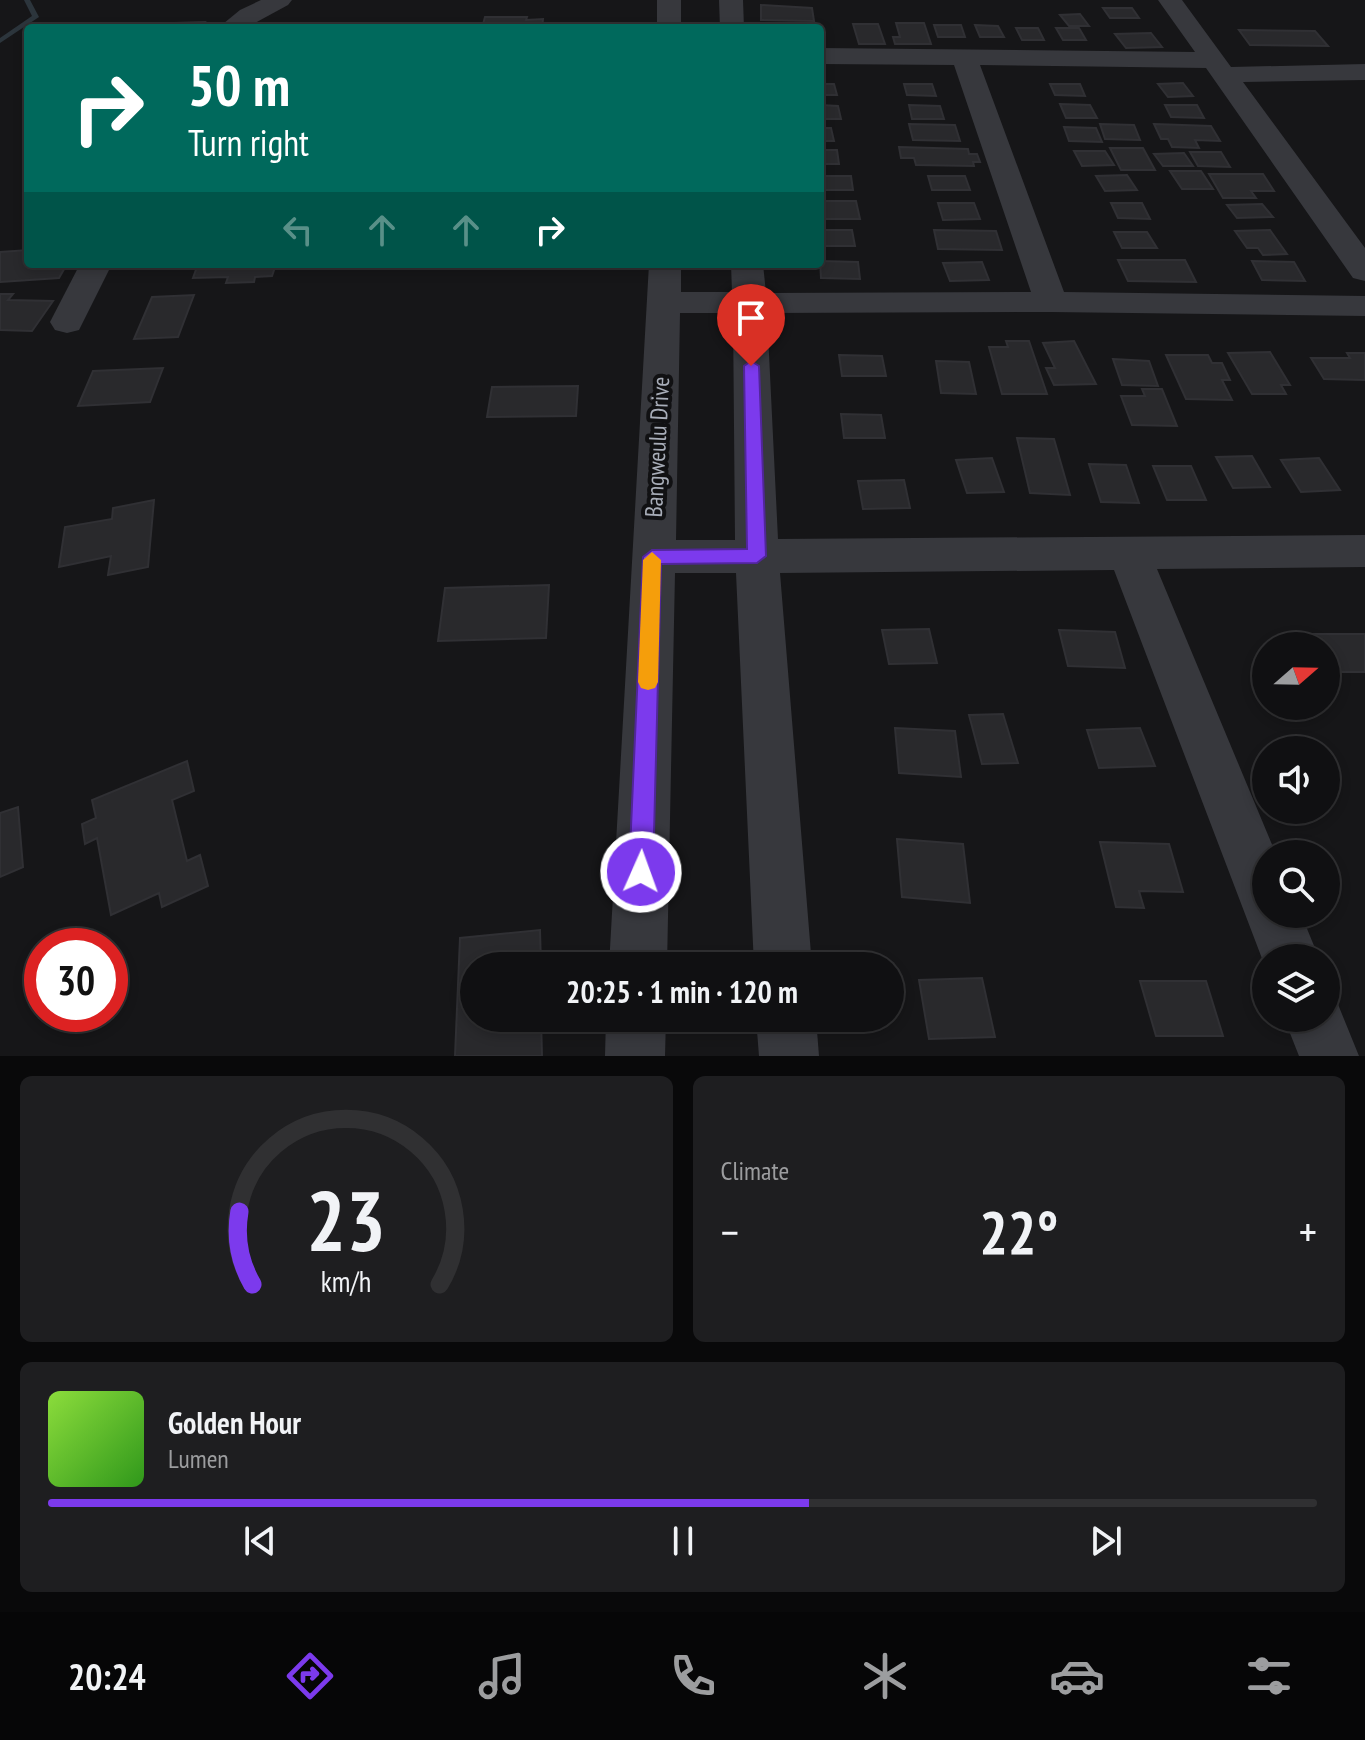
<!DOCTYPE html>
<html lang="en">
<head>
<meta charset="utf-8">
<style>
  body { margin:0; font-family:"PT Sans Narrow",sans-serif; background:#1e1e20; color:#f1f3f6; height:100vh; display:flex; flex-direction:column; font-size:30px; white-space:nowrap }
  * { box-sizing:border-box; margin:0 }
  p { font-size:26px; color:#9c9d9f }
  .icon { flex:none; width:44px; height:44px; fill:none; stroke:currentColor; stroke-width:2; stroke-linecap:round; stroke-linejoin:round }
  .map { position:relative; height:1056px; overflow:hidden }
  .drawer { display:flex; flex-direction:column; gap:20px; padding:20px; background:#09090a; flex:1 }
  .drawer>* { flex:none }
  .guide { position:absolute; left:24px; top:24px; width:800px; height:244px; border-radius:8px; box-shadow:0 4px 12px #0003,0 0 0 2px #303032; background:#00695c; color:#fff; overflow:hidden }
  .needle { width:52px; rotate:70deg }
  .fabs { position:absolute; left:1252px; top:632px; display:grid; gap:16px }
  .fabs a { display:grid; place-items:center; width:88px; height:88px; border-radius:50%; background:#101012; box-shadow:0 4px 12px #0003,0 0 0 2px #303032; font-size:40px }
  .speed { position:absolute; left:24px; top:928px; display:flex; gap:16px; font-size:40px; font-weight:700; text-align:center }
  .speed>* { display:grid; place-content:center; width:104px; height:104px; border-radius:50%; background:#101012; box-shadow:0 4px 12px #0003,0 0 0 2px #303032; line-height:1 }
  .speed .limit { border:12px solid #d22; background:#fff; color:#111 }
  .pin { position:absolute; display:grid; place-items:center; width:68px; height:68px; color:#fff; margin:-82px -34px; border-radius:50% 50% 50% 0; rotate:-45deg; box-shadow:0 0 8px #0007 }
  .pin .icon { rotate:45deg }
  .me { position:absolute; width:88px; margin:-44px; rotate:2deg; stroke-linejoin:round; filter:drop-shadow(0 0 6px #0008) }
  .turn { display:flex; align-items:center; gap:28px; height:168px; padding:0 32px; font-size:36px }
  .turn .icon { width:104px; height:104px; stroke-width:2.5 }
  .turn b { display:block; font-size:56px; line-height:68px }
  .lanes { display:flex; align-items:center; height:76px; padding:0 32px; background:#0003; justify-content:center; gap:40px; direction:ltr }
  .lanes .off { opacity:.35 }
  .big { font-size:60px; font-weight:700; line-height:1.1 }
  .drawer .widget { flex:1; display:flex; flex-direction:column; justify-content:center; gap:12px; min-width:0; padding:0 28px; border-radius:12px; background:#1e1e20 }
  .drawer .dial { align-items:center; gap:0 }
  .dial svg { height:208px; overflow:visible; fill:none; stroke:#303032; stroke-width:7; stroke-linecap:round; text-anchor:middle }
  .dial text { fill:#f1f3f6; stroke:none }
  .song { display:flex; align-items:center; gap:24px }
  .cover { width:96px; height:96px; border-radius:12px; background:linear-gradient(135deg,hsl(90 70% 55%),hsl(110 70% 35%)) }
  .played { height:8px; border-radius:4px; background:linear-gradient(90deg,#7c3aed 60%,#303032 60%) }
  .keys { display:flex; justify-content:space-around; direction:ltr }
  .heat { display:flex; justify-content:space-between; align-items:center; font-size:44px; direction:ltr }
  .drawer .tiles { flex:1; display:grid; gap:20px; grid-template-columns:1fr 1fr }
  .widget:last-child { grid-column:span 2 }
  .trip { position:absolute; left:460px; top:952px; width:444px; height:80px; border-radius:40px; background:#101012; box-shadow:0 4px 12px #0003,0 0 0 2px #303032; font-weight:700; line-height:80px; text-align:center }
  .tab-bar { display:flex; height:128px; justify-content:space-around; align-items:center; background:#060607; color:#9c9d9f }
  .tab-bar .icon { width:56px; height:56px }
  .tab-bar .current { color:#7c3aed }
  .tab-bar b { font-size:36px; color:#f1f3f6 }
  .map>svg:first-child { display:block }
</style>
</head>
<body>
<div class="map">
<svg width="1365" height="1056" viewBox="0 0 1365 1056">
  <rect width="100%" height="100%" fill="#161618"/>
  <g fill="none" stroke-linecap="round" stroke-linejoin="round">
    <!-- stream -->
    <polygon fill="#2c353c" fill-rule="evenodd" points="24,0 30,0 39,17 0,43 0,38 32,16"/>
  </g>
  <!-- building -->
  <g fill="#29292c" stroke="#303034" stroke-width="2">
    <polygon points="761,5 812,8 814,21 761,20"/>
    <polygon points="1103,8 1132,8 1139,18 1110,18"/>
    <polygon points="1080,14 1089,26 1069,26 1060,15"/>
    <polygon points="485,17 527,17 526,20 543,19 542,28 482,28"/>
    <polygon points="205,22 202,28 173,28 175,23"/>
    <polygon points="896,23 924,23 931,44 895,44 893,37 900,37"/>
    <polygon points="853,24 878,24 885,44 859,44"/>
    <polygon points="934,25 961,25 965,37 938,37"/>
    <polygon points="975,25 998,26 1004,37 980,37"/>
    <polygon points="1016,28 1038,28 1044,40 1022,40"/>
    <polygon points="1056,28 1079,28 1086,40 1063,40"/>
    <polygon points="1239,30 1315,31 1328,46 1250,45"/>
    <polygon points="1151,33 1162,47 1126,48 1115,34"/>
    <polygon points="1183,83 1193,96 1168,97 1158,84"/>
    <polygon points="820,84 834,84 837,95 820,95"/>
    <polygon points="904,84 932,84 936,96 907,95"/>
    <polygon points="1050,84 1080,84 1085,96 1055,95"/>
    <polygon points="1060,104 1090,105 1097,118 1066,118"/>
    <polygon points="820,105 838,106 841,119 820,119"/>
    <polygon points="909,105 940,106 944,119 912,119"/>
    <polygon points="1165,105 1197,105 1204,118 1171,117"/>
    <polygon points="909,124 955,125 960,141 913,140"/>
    <polygon points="1100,124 1134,125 1140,140 1105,139"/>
    <polygon points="1154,124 1211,126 1220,141 1195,140 1199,148 1172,147 1168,139 1161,139"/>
    <polygon points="1064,127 1096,128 1102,142 1069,141"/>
    <polygon points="820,128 831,128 834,141 820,141"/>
    <polygon points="899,147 968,149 969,154 977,154 980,162 973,162 974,166 916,165 914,158 901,158"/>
    <polygon points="1110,148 1143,148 1155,170 1121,170"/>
    <polygon points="820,150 837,150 839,164 820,164"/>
    <polygon points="1074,151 1105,151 1114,165 1082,166"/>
    <polygon points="1190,152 1221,152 1230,167 1198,166"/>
    <polygon points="1184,153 1193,166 1163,166 1154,154"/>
    <polygon points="1170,171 1201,171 1213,189 1182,189"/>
    <polygon points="1209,174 1263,174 1274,191 1251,191 1256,198 1223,198"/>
    <polygon points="1127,175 1137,190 1105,191 1096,176"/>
    <polygon points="820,176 851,176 853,190 820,190"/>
    <polygon points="928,176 965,176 970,190 932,190"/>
    <polygon points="820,201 856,201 860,219 821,219"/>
    <polygon points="938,203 974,203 980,219 943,220"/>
    <polygon points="1111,203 1142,203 1150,219 1118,218"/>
    <polygon points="1262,204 1273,217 1237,218 1227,205"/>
    <polygon points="820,230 852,230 855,246 820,246"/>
    <polygon points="934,230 996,231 1002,250 938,249"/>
    <polygon points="1270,230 1287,254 1263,255 1258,248 1247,248 1235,231"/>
    <polygon points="1114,232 1147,232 1157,248 1122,248"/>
    <polygon points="28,250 28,264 67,264 59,278 0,282 0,252"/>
    <polygon points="1118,260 1185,260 1196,282 1128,281"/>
    <polygon points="820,261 858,262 860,279 821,278"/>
    <polygon points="1252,261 1294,262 1305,281 1262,280"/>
    <polygon points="982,262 989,280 950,281 943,263"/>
    <polygon points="198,264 276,264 272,276 255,277 254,282 226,283 228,277 193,278"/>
    <polygon points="0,294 13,294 8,300 53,301 32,331 0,330"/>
    <polygon points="194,295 178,337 134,339 152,297"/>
    <polygon points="1006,341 1029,341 1047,394 1002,394 989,347 1008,347"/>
    <polygon points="1074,341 1096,384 1054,385 1046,368 1055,368 1043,343"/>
    <polygon points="1270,352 1290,385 1281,385 1286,394 1252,394 1228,353"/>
    <polygon points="1347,353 1365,353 1365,380 1324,379 1311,358 1350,358"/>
    <polygon points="839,355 882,356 886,376 842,376"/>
    <polygon points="1166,355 1208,355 1212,363 1222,363 1230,380 1222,380 1232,400 1186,399"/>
    <polygon points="1113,359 1149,361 1158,386 1122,385"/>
    <polygon points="936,361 969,362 976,394 941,393"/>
    <polygon points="163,368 150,402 78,406 93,371"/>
    <polygon points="578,386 576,416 487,417 492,387"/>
    <polygon points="1142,389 1162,389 1177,426 1132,425 1121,396 1145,396"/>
    <polygon points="841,414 881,415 885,438 844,438"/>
    <polygon points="1017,438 1054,439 1070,495 1030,493"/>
    <polygon points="1252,456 1270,487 1233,488 1216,457"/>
    <polygon points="992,458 1004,492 967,493 956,460"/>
    <polygon points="1319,458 1340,490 1301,492 1281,460"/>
    <polygon points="1089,464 1126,465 1139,503 1101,502"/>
    <polygon points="1153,466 1191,466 1206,500 1167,500"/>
    <polygon points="904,480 910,508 863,509 858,481"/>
    <polygon points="154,500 148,567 108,575 111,556 59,567 65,527 112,519 113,508"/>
    <polygon points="549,585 546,638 438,641 445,588"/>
    <polygon points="929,629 937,663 889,664 882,630"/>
    <polygon points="1059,630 1115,632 1125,668 1068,666"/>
    <polygon points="1311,634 1365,634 1365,672 1329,672 1326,664 1326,646 1317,646"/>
    <polygon points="1003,714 1018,763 982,764 969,715"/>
    <polygon points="895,728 955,731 961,777 899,773"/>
    <polygon points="1140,728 1155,766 1099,768 1087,730"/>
    <polygon points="187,761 194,791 172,800 187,861 200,855 208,886 162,907 159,893 111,915 97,838 85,844 82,824 96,818 92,800"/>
    <polygon points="18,807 23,867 0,877 0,813"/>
    <polygon points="897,839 963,844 970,903 902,897"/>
    <polygon points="1100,842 1169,844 1183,892 1139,891 1144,908 1116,907"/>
    <polygon points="540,930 541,966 474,966 474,1018 541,1018 542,1056 455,1056 460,938"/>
    <polygon points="982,978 995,1037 929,1039 919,980"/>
    <polygon points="1140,981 1206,981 1223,1036 1156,1036"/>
  </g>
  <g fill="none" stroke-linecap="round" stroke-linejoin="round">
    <!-- street -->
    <g fill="#37383d" fill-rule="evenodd">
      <polygon points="261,0 292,0 288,5 246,28 218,28 240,10"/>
      <rect x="657" y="0" width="24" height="28"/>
      <polygon points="719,0 743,0 744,28 720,28"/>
      <path d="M1158 0H1182L1231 67 1365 64V80L1243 82 1365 248V281L1353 278 1206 68 980 65 1064 292 1365 296V316L1051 312 767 313 778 539 1365 535V567L1157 569 1276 854H1266V914H1301L1319 958H1266V969L1114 570 780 573 812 966H754L736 573H675L667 966H609L649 264H681V292H732L731 264H763L766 293 1031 292 954 65 820 64V48L1195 52ZM680 313H733L735 540H676Z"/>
      <polygon points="80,264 112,264 79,330 67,333 55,330 50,322"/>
      <polygon points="1326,993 1335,997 1359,1056 1299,1056 1284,1018 1326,1018"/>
      <polygon points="606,1018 666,1018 665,1056 605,1056"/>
      <polygon points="756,1018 816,1018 819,1056 759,1056"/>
    </g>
  </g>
  <!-- route -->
  <polygon fill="#7c3aed" stroke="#51269a" stroke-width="2" points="751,361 759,366 766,556 757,563 661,564 653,872 650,880 641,883 633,880 629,872 643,557 652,550 747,549 744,366"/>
  <!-- slow -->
  <polygon fill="#f59e0b" points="652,552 661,560 658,682 655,688 648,690 641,688 638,682 643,560"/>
  <g text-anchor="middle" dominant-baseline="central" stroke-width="8" stroke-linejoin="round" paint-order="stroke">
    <!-- street labels -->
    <g font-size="24" fill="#a8adb8" stroke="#111113">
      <text transform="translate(657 447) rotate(-87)">Bangweulu Drive</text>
    </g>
  </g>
</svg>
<div class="fabs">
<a><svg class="needle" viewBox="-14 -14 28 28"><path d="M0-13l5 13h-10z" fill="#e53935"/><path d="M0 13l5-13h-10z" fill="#9c9d9f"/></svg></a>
<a><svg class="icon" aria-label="sound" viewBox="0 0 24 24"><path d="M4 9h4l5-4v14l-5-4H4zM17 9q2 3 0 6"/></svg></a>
<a><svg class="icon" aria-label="search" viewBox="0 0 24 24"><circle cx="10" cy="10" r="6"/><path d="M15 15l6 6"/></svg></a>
<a><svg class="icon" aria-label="layers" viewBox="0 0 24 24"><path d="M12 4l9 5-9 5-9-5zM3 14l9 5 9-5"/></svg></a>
</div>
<div class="speed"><div class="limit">30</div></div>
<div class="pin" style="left:751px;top:366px;background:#d93025"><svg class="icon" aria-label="arrive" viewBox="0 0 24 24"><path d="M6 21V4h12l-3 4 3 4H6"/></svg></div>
<svg class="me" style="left:641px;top:872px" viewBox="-20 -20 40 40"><circle r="17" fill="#7c3aed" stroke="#fff" stroke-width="3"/><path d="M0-11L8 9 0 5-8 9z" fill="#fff"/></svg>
<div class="trip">20:25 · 1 min · 120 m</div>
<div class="guide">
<div class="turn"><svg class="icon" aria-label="right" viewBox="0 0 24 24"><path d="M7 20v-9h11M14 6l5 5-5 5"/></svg><div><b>50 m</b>Turn right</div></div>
<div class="lanes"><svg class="icon off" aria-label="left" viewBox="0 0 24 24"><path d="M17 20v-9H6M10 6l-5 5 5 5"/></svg><svg class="icon off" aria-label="ahead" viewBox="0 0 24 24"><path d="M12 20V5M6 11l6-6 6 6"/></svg><svg class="icon off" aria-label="ahead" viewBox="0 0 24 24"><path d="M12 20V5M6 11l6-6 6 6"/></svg><svg class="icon" aria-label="right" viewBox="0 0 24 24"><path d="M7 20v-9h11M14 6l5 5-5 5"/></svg></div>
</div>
</div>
<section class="drawer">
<div class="tiles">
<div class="widget dial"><svg viewBox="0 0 100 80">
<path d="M14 69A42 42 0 1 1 86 69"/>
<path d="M14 69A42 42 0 0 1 9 41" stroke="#7c3aed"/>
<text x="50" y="56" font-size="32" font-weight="700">23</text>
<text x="50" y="72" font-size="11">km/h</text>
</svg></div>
<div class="widget"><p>Climate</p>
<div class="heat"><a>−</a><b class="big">22°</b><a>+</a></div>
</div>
<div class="widget">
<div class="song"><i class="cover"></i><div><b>Golden Hour</b><p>Lumen</p></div></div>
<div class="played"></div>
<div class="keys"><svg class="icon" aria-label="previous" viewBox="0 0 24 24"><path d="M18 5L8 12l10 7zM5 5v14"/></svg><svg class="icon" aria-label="pause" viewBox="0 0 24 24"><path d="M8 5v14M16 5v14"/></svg><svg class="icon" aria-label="next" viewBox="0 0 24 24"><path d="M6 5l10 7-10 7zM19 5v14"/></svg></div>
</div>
</div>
</section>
<nav class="tab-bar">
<b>20:24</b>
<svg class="icon current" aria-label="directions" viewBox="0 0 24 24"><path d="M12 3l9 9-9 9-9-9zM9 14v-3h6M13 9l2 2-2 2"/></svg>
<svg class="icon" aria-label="music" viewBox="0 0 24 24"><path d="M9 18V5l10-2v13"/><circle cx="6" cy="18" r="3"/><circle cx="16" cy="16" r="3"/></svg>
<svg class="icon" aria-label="phone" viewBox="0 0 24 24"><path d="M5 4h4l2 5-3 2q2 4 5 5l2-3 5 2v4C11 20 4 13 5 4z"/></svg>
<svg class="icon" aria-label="climate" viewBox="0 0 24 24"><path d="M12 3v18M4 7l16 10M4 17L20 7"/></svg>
<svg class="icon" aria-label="car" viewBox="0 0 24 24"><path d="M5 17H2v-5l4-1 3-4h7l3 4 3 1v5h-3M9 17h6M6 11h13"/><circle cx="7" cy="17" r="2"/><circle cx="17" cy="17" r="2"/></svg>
<svg class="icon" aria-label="filters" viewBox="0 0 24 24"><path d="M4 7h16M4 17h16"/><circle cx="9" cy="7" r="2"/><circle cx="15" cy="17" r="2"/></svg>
</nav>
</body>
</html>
